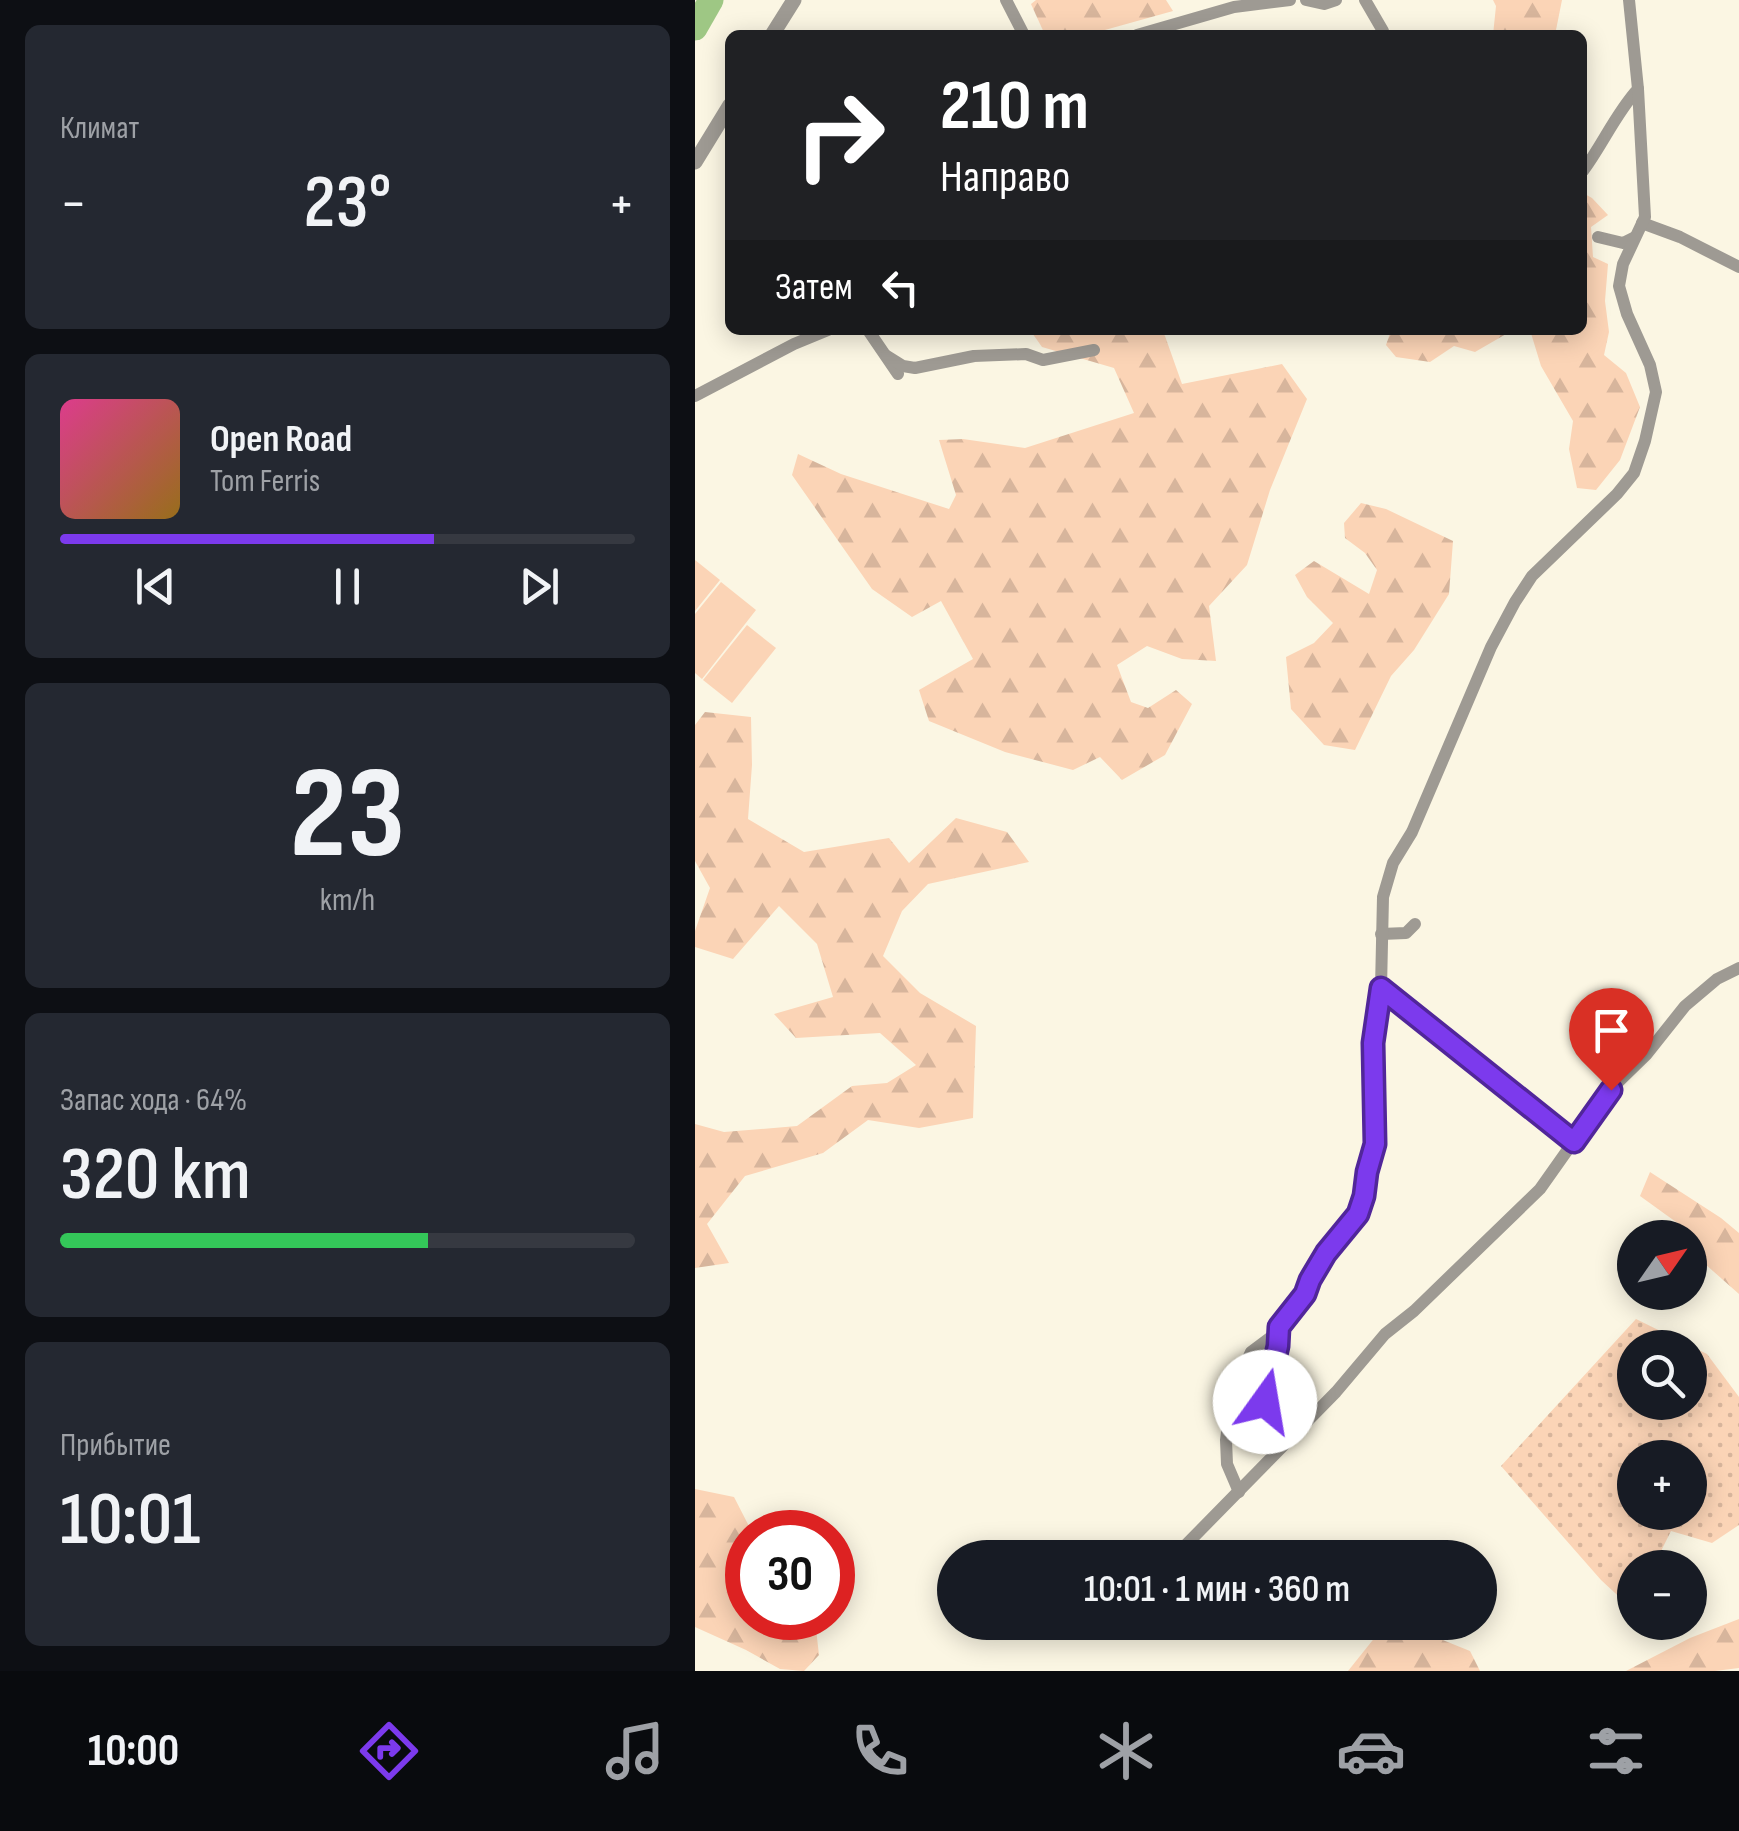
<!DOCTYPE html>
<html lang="ru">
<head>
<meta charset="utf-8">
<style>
  body { margin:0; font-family:"Sofia Sans Condensed",sans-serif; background:#242831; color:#f1f3f6; height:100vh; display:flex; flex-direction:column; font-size:38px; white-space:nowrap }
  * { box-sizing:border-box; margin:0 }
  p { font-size:32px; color:#9ea1a6 }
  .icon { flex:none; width:55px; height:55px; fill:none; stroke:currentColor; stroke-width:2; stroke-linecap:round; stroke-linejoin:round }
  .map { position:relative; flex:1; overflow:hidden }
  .side { display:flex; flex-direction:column; gap:25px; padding:25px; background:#0d0f14; width:695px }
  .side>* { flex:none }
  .guide { position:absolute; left:30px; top:30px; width:862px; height:305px; border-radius:15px; box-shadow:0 5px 25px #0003; background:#202124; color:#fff; overflow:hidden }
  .needle { width:65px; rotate:56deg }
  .tools { position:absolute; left:922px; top:1220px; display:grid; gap:20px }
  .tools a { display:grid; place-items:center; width:90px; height:90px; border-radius:50%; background:#171b24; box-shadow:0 5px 25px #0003; font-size:50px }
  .speed { position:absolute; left:30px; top:1510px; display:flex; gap:20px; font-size:50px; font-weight:700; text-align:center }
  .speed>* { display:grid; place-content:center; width:130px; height:130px; border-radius:50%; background:#171b24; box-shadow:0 5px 25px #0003; line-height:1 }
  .speed .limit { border:15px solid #d22; background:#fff; color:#111 }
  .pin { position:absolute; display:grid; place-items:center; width:85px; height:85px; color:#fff; margin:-102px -42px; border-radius:50% 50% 50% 0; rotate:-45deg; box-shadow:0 0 10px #0007 }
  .pin .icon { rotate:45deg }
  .me { position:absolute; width:110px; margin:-55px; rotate:13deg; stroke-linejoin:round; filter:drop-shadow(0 0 8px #0008) }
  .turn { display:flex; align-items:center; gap:35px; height:210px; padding:0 50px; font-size:45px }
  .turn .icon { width:130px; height:130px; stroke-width:2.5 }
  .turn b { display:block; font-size:70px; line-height:85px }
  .then { display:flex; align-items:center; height:95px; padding:0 50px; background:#0003; gap:20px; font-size:38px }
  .big { font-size:75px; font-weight:600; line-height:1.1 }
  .side .widget { flex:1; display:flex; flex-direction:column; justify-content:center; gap:15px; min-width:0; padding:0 35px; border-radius:15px; background:#242831 }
  .side .dial { align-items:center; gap:0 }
  .dial b { font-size:130px; line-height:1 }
  .song { display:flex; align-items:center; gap:30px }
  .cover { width:120px; height:120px; border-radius:15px; background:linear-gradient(135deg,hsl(330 70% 55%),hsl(40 70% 35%)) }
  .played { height:10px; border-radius:5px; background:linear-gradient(90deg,#7c3aed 65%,#363941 65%) }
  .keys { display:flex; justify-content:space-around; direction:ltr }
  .heat { display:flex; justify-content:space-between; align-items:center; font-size:55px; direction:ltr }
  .charge { height:15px; border-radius:8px; background:linear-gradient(90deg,#34c759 64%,#363941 0) }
  .trip { position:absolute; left:242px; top:1540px; width:560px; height:100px; border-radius:50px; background:#171b24; box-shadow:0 5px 25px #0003; font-weight:600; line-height:100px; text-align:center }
  .tabs { display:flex; height:160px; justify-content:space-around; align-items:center; background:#090b0e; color:#9ea1a6 }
  .tabs .icon { width:70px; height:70px }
  .tabs .active { color:#7c3aed }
  .tabs b { font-size:45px; color:#f1f3f6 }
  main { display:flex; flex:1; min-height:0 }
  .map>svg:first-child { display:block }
</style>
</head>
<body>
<main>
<section class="side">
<div class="widget"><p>Климат</p>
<div class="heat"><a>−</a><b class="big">23°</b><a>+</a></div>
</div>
<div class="widget">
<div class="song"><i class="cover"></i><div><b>Open Road</b><p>Tom Ferris</p></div></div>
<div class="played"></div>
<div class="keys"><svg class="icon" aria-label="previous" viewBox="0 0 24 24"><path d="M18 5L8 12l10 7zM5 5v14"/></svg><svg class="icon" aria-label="pause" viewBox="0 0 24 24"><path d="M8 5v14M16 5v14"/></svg><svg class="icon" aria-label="next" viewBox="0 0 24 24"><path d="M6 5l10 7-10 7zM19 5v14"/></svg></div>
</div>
<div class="widget dial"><b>23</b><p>km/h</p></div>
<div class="widget"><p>Запас хода · 64%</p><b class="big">320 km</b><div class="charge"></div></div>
<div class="widget"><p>Прибытие</p><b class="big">10:01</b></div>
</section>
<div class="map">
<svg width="1044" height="1671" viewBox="0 0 1044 1671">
  <defs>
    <pattern id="grass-dots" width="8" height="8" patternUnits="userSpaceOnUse" patternTransform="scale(2.5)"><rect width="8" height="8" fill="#fbd4b6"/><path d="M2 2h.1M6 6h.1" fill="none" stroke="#d7b59c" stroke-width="1.8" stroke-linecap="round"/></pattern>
    <pattern id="forest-firs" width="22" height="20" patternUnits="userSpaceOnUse" patternTransform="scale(2.5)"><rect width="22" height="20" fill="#fbd4b6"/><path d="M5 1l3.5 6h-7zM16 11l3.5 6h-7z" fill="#d7b59c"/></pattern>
  </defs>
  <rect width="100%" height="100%" fill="#fbf6e3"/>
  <!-- grass -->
  <path fill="url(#grass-dots)" fill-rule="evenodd" d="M941 1319 1012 1354 1044 1397V1525L1017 1543 976 1531 967 1549 965 1567 940 1568V1601L933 1605 906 1580 806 1466ZM940 1348H995V1402H940ZM940 1458H995V1512H940Z"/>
  <!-- forest -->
  <g fill="url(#forest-firs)">
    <polygon points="341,0 471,0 478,11 392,35 350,35 336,4"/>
    <polygon points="798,0 867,0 860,35 798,35 801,6"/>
    <polygon points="888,193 897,198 913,215 896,227 898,257 913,264 910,301 914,332 909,355 931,373 945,407 925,460 901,490 882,488 874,449 878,421 846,366 835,330 888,330"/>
    <polygon points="335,330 466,330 470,336 487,384 587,364 612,399 575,490 552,565 514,606 521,661 487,659 452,646 422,665 436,702 453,708 481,690 497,704 470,755 427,780 405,757 378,770 310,752 234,721 224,690 278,659 246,601 217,617 177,589 97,475 103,454 146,474 254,509 261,495 244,440 268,439 330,448 439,413 419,368 347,347"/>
    <polygon points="696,330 818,330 780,352 759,346 735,362 701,357 691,345"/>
    <polygon points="666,503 691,509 758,541 754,594 719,650 696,676 660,750 629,745 596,709 591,657 619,643 638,623 612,597 600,575 619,561 674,594 682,570 670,553 650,538 649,523"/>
    <polygon points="10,712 56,717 57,765 53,819 109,852 194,838 214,863 261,818 312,832 334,862 233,884 207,911 188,956 225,993 281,1026 278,1118 224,1128 173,1120 128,1153 50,1176 12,1224 34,1263 0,1268 0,1124 29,1132 102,1126 157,1086 192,1083 221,1065 185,1033 101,1038 79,1014 138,997 122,944 84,906 38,959 0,947 0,931 15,888 0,861 0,725"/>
    <polygon points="955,1172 1026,1218 1044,1233 1044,1294 1010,1264 999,1235 945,1196"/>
    <polygon points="0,1489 39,1497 57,1532 52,1532 52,1618 119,1618 120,1620 124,1655 109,1671 85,1669 51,1650 0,1627"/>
    <polygon points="1044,1619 1044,1668 1020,1671 931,1671 995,1638"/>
    <polygon points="718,1628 775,1651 785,1671 653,1671 681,1636"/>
  </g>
  <!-- park -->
  <g fill="#fbd4b6">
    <polygon points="0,560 25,580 0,611"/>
    <polygon points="26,582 61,610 7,679 0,673 0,614"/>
    <polygon points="52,625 81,648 37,703 8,680"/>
  </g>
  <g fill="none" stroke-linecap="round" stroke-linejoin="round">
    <!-- river -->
    <polyline stroke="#9ec784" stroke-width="25" points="0,28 16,0"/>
    <!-- minor -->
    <g stroke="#9e9a93" stroke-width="12">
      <polyline points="311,0 329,35"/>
      <polyline points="611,0 629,4 641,0"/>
      <polyline points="670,0 688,31"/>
      <polyline points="442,35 539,7 595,0"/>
      <path d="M888 171C908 144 921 113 943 89L934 0"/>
      <polyline points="947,223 985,237 1044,267"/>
      <polyline points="903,237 928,243 940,237"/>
      <polyline points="173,330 203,374"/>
      <polyline points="192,356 208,366 220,368 279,356 331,354 348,360 399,350"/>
      <polyline points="0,396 99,344 133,330"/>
      <polyline points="686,934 711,933 720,924"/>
      <polyline points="686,988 688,897 698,863 717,832 796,647 820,602 837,576 922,494 939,473 950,441 961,392 955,365 932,314 924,286 928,264 950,217 943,89"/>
      <polyline points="574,1411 570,1402 584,1329"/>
      <polyline points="544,1492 532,1464 531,1440 535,1409 544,1379 556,1352 580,1334 600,1304 610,1294 615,1280 631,1253 663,1215 669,1196 672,1172 681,1145 677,1043 686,988 879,1141"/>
      <polyline points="478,1558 641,1392 690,1334 719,1311 845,1189 915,1090 951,1055 990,1006 1022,979 1044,968"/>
    </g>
    <!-- tertiary -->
    <g stroke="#9e9a93" stroke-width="15">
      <polyline points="77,35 99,0"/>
      <polyline points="0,162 35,105"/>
    </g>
  </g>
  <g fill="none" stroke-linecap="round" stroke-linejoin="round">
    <defs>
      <polyline id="route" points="570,1402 583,1346 584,1327 610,1294 615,1280 631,1253 663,1214 669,1196 672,1172 680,1144 678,1043 686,988 879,1142 916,1090"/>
    </defs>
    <!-- route casing -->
    <use href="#route" stroke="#51269a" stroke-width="25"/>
    <!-- route -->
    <use href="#route" stroke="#7c3aed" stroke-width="18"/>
  </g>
</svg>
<div class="tools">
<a><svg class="needle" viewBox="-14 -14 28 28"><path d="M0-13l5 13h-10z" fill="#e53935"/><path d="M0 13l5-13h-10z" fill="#9ea1a6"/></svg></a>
<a><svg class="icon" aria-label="search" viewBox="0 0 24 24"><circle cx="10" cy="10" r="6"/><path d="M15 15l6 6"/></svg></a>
<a>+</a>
<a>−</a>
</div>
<div class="speed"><div class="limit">30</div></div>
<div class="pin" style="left:916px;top:1090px;background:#d93025"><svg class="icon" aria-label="arrive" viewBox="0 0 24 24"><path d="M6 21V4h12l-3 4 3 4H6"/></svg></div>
<svg class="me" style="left:570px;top:1402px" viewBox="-20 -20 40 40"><circle r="19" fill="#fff"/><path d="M0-13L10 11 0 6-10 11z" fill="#7c3aed"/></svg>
<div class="trip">10:01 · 1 мин · 360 m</div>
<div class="guide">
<div class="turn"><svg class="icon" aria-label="right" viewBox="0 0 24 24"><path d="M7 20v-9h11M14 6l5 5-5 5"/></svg><div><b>210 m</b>Направо</div></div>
<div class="then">Затем<svg class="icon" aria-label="left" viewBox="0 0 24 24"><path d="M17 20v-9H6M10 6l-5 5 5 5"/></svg></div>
</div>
</div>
</main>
<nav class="tabs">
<b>10:00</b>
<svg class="icon active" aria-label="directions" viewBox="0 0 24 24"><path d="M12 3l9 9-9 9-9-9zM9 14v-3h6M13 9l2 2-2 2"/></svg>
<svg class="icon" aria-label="music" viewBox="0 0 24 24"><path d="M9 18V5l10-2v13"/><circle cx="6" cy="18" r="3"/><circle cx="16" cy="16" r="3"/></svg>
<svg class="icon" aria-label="phone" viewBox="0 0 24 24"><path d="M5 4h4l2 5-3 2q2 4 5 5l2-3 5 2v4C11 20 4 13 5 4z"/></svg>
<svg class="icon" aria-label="climate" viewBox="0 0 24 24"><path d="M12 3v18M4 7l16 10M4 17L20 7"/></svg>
<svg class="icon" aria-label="car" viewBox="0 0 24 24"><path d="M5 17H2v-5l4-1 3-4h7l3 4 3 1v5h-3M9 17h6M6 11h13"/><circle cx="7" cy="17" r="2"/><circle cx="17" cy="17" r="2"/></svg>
<svg class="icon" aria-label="filters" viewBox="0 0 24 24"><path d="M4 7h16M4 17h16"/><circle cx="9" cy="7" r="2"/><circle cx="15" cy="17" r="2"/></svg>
</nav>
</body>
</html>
